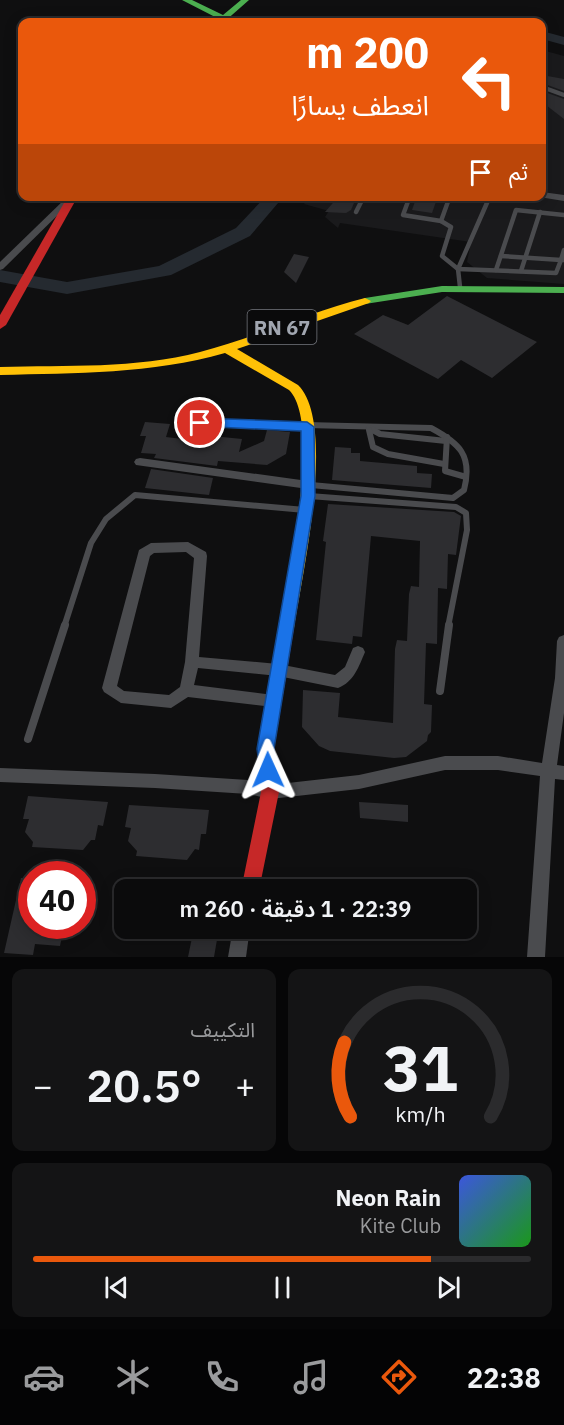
<!DOCTYPE html>
<html lang="ar">
<head>
<meta charset="utf-8">
<style>
  body { margin:0; font-family:"IBM Plex Sans","Noto Sans Arabic",sans-serif; background:#141415; color:#f1f3f6; direction:rtl; height:100vh; display:flex; flex-direction:column; font-size:22px; white-space:nowrap }
  * { box-sizing:border-box; margin:0 }
  p { font-size:20px; color:#9a9b9d }
  .icon { flex:none; width:33px; height:33px; fill:none; stroke:currentColor; stroke-width:2; stroke-linecap:round; stroke-linejoin:round }
  .map { position:relative; height:957px; overflow:hidden; direction:ltr }
  .details { display:flex; flex-direction:column; gap:12px; padding:12px; background:#060607; flex:1 }
  .details>* { flex:none }
  .guide { position:absolute; left:18px; top:18px; width:528px; height:183px; border-radius:12px; box-shadow:0 3px 15px #0003,0 0 0 2px #2b2b2d; direction:rtl; background:#ea580c; color:#fff; overflow:hidden }
  .speed { position:absolute; left:18px; top:861px; display:flex; gap:12px; font-size:30px; font-weight:700; text-align:center }
  .speed>* { display:grid; place-content:center; width:78px; height:78px; border-radius:50%; background:#0b0b0c; box-shadow:0 3px 15px #0003,0 0 0 2px #2b2b2d; line-height:1 }
  .speed .limit { border:9px solid #d22; background:#fff; color:#111 }
  .pin { position:absolute; display:grid; place-items:center; width:51px; height:51px; color:#fff; margin:-26px; border:3px solid #fff; border-radius:50%; box-shadow:0 2px 6px #0007 }
  .me { position:absolute; width:66px; margin:-33px; rotate:359deg; stroke-linejoin:round; filter:drop-shadow(0 0 4px #0008) }
  .turn { display:flex; align-items:center; gap:21px; height:126px; padding:0 18px; font-size:27px }
  .turn .icon { width:78px; height:78px; stroke-width:2.5 }
  .turn b { display:block; font-size:42px; line-height:51px }
  .then { display:flex; align-items:center; height:57px; padding:0 18px; background:#0003; gap:12px; font-size:22px }
  .big { font-size:45px; font-weight:600; line-height:1.1 }
  .details .tile { flex:1; display:flex; flex-direction:column; justify-content:center; gap:9px; min-width:0; padding:0 21px; border-radius:12px; background:#141415 }
  .details .dial { align-items:center; gap:0 }
  .dial svg { height:156px; overflow:visible; fill:none; stroke:#2b2b2d; stroke-width:7; stroke-linecap:round; text-anchor:middle }
  .dial text { fill:#f1f3f6; stroke:none }
  .song { display:flex; align-items:center; gap:18px }
  .cover { width:72px; height:72px; border-radius:9px; background:linear-gradient(135deg,hsl(230 70% 55%),hsl(120 70% 35%)) }
  .played { height:6px; border-radius:3px; background:linear-gradient(90deg,#ea580c 80%,#2b2b2d 80%) }
  .keys { display:flex; justify-content:space-around; direction:ltr }
  .heat { display:flex; justify-content:space-between; align-items:center; font-size:33px; direction:ltr }
  .details .tiles { flex:1; display:grid; gap:12px; grid-template-columns:1fr 1fr }
  .tile:last-child { grid-column:span 2 }
  .trip { position:absolute; left:114px; top:879px; width:363px; height:60px; border-radius:12px; background:#0b0b0c; box-shadow:0 3px 15px #0003,0 0 0 2px #2b2b2d; font-weight:600; line-height:60px; text-align:center; direction:rtl }
  .tab-bar { display:flex; height:96px; justify-content:space-around; align-items:center; background:#040405; color:#9a9b9d }
  .tab-bar .icon { width:42px; height:42px }
  .tab-bar .active { color:#ea580c }
  .tab-bar b { font-size:27px; color:#f1f3f6 }
  .map>svg:first-child { display:block }
</style>
</head>
<body>
<div class="map">
<svg width="564" height="957" viewBox="0 0 564 957">
  <rect width="100%" height="100%" fill="#0f0f10"/>
  <!-- built -->
  <polygon fill="#1a1a1c" points="542,50 564,56 564,284 487,278 467,262 471,242 340,223 338,228 325,217 329,211 304,204 309,196 542,196"/>
  <g fill="none" stroke-linecap="round" stroke-linejoin="round">
    <!-- river -->
    <g fill="#252a30" fill-rule="evenodd">
      <polygon points="542,31 564,37 564,45 542,39"/>
      <polygon points="266,196 284,196 250,236 171,275 67,294 0,282 0,270 67,282 159,266 236,228"/>
    </g>
  </g>
  <!-- building -->
  <g fill="#2d2d30">
    <polygon points="542,75 564,79 564,91 542,83"/>
    <polygon points="542,91 564,99 564,119 542,102"/>
    <polygon points="339,196 357,196 351,210 346,213 325,212"/>
    <polygon points="417,196 438,196 432,213 412,210"/>
    <polygon points="294,254 309,257 296,283 284,272"/>
    <polygon points="447,296 537,342 492,378 461,360 438,379 354,334 383,315 408,325"/>
    <polygon points="145,422 170,424 166,437 191,440 193,434 242,439 239,452 264,441 267,430 290,432 286,454 267,465 218,461 217,466 154,458 156,454 141,453 146,436 140,436"/>
    <polygon points="335,447 351,448 351,453 360,453 360,461 417,466 417,473 432,474 431,488 332,480"/>
    <polygon points="151,469 213,478 209,495 145,488"/>
    <polygon points="328,504 454,512 461,516 456,555 448,554 447,589 438,588 437,644 426,643 424,704 432,705 431,732 428,735 427,741 406,757 394,758 330,751 319,746 302,727 303,690 340,693 338,717 393,723 395,649 397,640 407,641 409,594 411,586 419,587 420,541 371,536 362,637 353,636 352,644 316,640 326,542 323,541"/>
    <polygon points="28,796 108,802 103,826 98,825 95,840 91,840 83,850 32,847 33,842 25,832 29,819 23,819"/>
    <polygon points="359,802 408,805 408,822 360,818"/>
    <polygon points="129,805 209,810 206,834 201,834 199,850 195,849 187,860 136,856 137,851 128,841 131,828 125,827"/>
    <polygon points="21,878 32,878 32,926 64,926 60,946 35,944 33,955 4,953"/>
    <polygon points="194,928 219,928 214,957 188,957"/>
  </g>
  <g fill="none" stroke-linecap="round" stroke-linejoin="round">
    <!-- lane-far3 -->
    <polyline stroke="#4a4b4e" stroke-width="4" points="542,87 564,95"/>
    <!-- lane-far2 -->
    <g stroke="#4a4b4e" stroke-width="4.5">
      <polyline points="410,196 403,215 441,221"/>
      <polyline points="450,196 441,221 451,227 442,256 458,269 556,273 561,260 564,260"/>
      <polyline points="356,212 364,196"/>
      <polyline points="501,256 561,260 564,250"/>
      <polyline points="496,270 516,210 564,215"/>
      <polyline points="521,271 540,212"/>
      <polyline points="460,287 458,269 490,196"/>
    </g>
    <!-- lane-far1 -->
    <g stroke="#4a4b4e" stroke-width="6">
      <path d="M178 422 431 428C459 443 473 455 464 490L453 498 311 485"/>
      <polyline points="369,428 380,434 446,441"/>
      <polyline points="369,430 373,447 388,454 444,464"/>
      <polyline points="447,437 445,471 466,477"/>
      <polyline points="309,496 456,507 466,513 467,530 448,627"/>
      <polyline points="64,627 91,543 106,519 135,495 305,510"/>
    </g>
    <!-- lane -->
    <g stroke="#4a4b4e" stroke-width="8">
      <polyline points="440,691 449,625"/>
      <polyline points="28,739 65,625"/>
    </g>
    <!-- street -->
    <g fill="#4a4b4e" fill-rule="evenodd">
      <polygon points="542,192 564,195 564,201 539,197 542,196"/>
      <polygon points="67,197 71,196 74,199 3,269 0,270 0,262"/>
      <polygon points="140,458 308,481 314,485 308,489 136,465 134,462 136,459"/>
      <path d="M188 542 206 552 207 556 199 657 278 664 335 675 345 667 353 648 358 646 363 648 365 652C359 666 354 682 338 688L278 676 198 668 194 685 273 695 278 697 280 701 278 705 273 707 188 697 171 708 121 703 104 692 102 688 139 550 151 543ZM186 552 194 558 185 662 180 687 169 695 124 691 117 686 150 556 154 553Z"/>
      <polygon points="564,635 564,713 557,765 564,766 564,780 555,779 545,957 527,957 540,776 498,770 445,770 359,789 270,799 248,794 155,788 0,782 0,768 155,774 248,780 270,785 359,775 445,756 498,756 542,763 555,678 557,641 559,637"/>
      <polygon points="233,928 250,928 246,957 228,957"/>
    </g>
    <!-- fast -->
    <g fill="#4caf50" fill-rule="evenodd">
      <polygon points="182,0 192,0 223,15 241,0 249,0 224,22 216,22 219,19"/>
      <polygon points="442,286 564,287 564,293 442,292 365,304 359,301 365,298"/>
    </g>
    <!-- slow -->
    <path fill="#ffc107" fill-rule="evenodd" d="M365 298 371 301 369 303 237 349 298 385C337 423 302 575 294 628L291 632 286 634 281 632 278 628C287 581 323 424 289 390L225 353C151 374 76 373 0 375V367C67 365 135 369 200 352 256 338 309 312 365 298Z"/>
    <!-- jam -->
    <g fill="#c62828" fill-rule="evenodd">
      <polygon points="68,196 78,196 6,325 0,329 0,315"/>
      <polygon points="286,622 291,624 294,628 274,749 279,792 259,890 241,890 261,792 258,749 278,628 281,624"/>
    </g>
  </g>
  <!-- route -->
  <polygon fill="#1a73e8" stroke="#114b97" stroke-width="1.5" points="200,418 307,422 314,427 315,496 274,749 276,770 274,776 268,778 261,776 257,749 301,496 301,431 195,426 193,423"/>
  <g text-anchor="middle" dominant-baseline="central" stroke-width="6" stroke-linejoin="round" paint-order="stroke">
    <!-- shield labels -->
    <rect fill="#0a0a0b" stroke="#74777e" stroke-width="1.5" x="247.5" y="310" width="69" height="34" rx="4.5"/>
    <g font-size="20" font-weight="bold" fill="#a1a6b0">
      <text x="282" y="327">RN 67</text>
    </g>
  </g>
</svg>
<div class="speed"><div class="limit">40</div></div>
<div class="pin" style="left:200px;top:423px;background:#d93025"><svg class="icon" aria-label="arrive" viewBox="0 0 24 24"><path d="M6 21V4h12l-3 4 3 4H6"/></svg></div>
<svg class="me" style="left:268px;top:770px" viewBox="-20 -20 40 40"><path d="M0-17L14 15 0 8-14 15z" fill="#1a73e8" stroke="#fff" stroke-width="4"/></svg>
<div class="trip">22:39 · 1 دقيقة · 260 m</div>
<div class="guide">
<div class="turn"><svg class="icon" aria-label="left" viewBox="0 0 24 24"><path d="M17 20v-9H6M10 6l-5 5 5 5"/></svg><div><b>200 m</b>انعطف يسارًا</div></div>
<div class="then">ثم<svg class="icon" aria-label="arrive" viewBox="0 0 24 24"><path d="M6 21V4h12l-3 4 3 4H6"/></svg></div>
</div>
</div>
<section class="details">
<div class="tiles">
<div class="tile dial"><svg viewBox="0 0 100 80">
<path d="M14 69A42 42 0 1 1 86 69"/>
<path d="M14 69A42 42 0 0 1 11 31" stroke="#ea580c"/>
<text x="50" y="56" font-size="32" font-weight="700">31</text>
<text x="50" y="72" font-size="11">km/h</text>
</svg></div>
<div class="tile"><p>التكييف</p>
<div class="heat"><a>−</a><b class="big">20.5°</b><a>+</a></div>
</div>
<div class="tile">
<div class="song"><i class="cover"></i><div><b>Neon Rain</b><p>Kite Club</p></div></div>
<div class="played"></div>
<div class="keys"><svg class="icon" aria-label="previous" viewBox="0 0 24 24"><path d="M18 5L8 12l10 7zM5 5v14"/></svg><svg class="icon" aria-label="pause" viewBox="0 0 24 24"><path d="M8 5v14M16 5v14"/></svg><svg class="icon" aria-label="next" viewBox="0 0 24 24"><path d="M6 5l10 7-10 7zM19 5v14"/></svg></div>
</div>
</div>
</section>
<nav class="tab-bar">
<b>22:38</b>
<svg class="icon active" aria-label="directions" viewBox="0 0 24 24"><path d="M12 3l9 9-9 9-9-9zM9 14v-3h6M13 9l2 2-2 2"/></svg>
<svg class="icon" aria-label="music" viewBox="0 0 24 24"><path d="M9 18V5l10-2v13"/><circle cx="6" cy="18" r="3"/><circle cx="16" cy="16" r="3"/></svg>
<svg class="icon" aria-label="phone" viewBox="0 0 24 24"><path d="M5 4h4l2 5-3 2q2 4 5 5l2-3 5 2v4C11 20 4 13 5 4z"/></svg>
<svg class="icon" aria-label="climate" viewBox="0 0 24 24"><path d="M12 3v18M4 7l16 10M4 17L20 7"/></svg>
<svg class="icon" aria-label="car" viewBox="0 0 24 24"><path d="M5 17H2v-5l4-1 3-4h7l3 4 3 1v5h-3M9 17h6M6 11h13"/><circle cx="7" cy="17" r="2"/><circle cx="17" cy="17" r="2"/></svg>
</nav>
</body>
</html>
